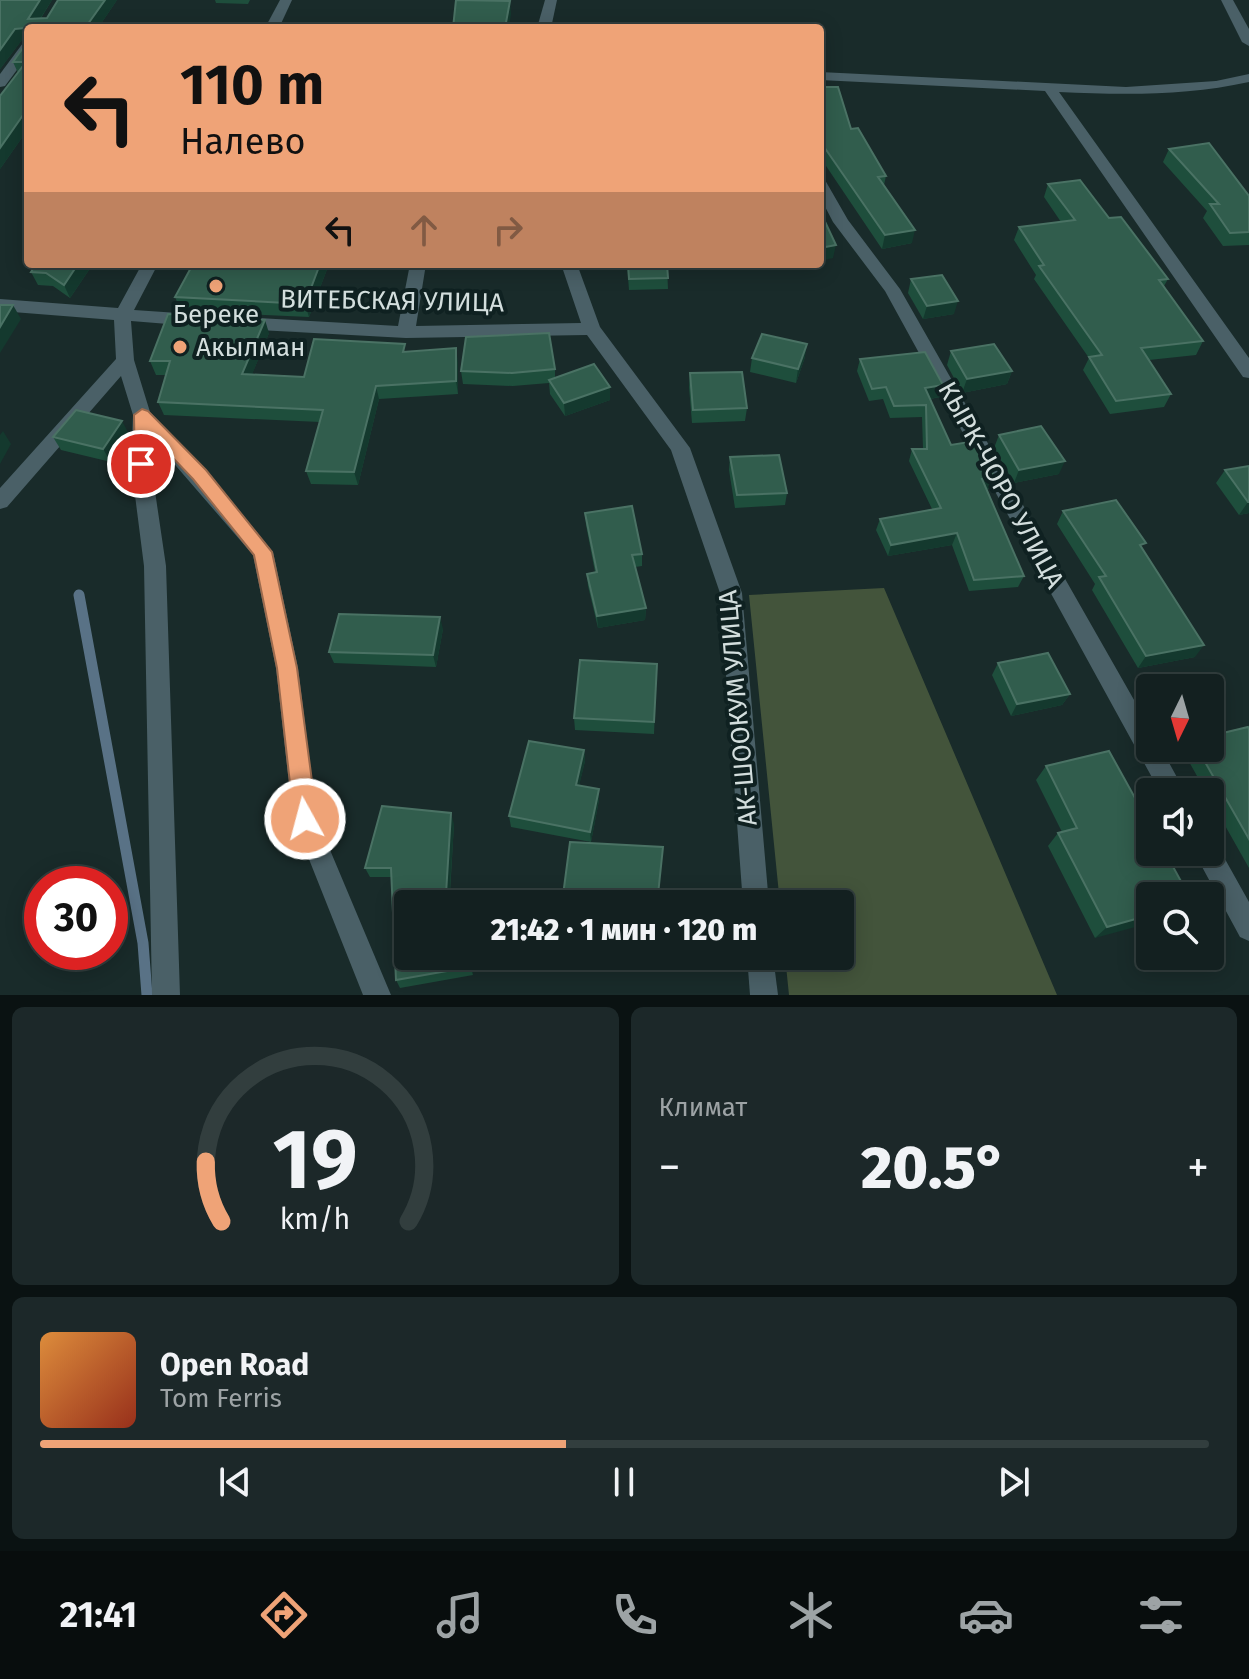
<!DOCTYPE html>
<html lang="ru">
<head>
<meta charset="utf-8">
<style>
  body { margin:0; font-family:"Fira Sans",sans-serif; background:#1c2829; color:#f1f3f6; height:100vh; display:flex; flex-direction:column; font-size:30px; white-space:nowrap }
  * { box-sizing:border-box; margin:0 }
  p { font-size:26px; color:#9da3a5 }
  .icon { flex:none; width:44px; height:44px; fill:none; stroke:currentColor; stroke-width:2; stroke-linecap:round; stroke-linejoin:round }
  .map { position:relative; height:995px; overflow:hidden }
  .side { display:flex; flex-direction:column; gap:12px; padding:12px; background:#0a1212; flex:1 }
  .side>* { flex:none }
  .top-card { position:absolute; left:24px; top:24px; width:800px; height:244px; border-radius:8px; box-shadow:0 4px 20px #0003,0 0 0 2px #323e3e; background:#efa377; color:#111; overflow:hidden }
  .needle { width:52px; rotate:185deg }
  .buttons { position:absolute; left:1136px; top:674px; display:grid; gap:16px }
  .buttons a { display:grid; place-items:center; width:88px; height:88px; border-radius:8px; background:#132020; box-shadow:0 4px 20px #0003,0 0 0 2px #323e3e; font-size:40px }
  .speed { position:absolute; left:24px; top:866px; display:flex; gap:16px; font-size:40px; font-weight:700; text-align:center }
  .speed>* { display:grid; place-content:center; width:104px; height:104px; border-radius:50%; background:#132020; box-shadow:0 4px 20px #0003,0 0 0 2px #323e3e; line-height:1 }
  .speed .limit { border:12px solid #d22; background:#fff; color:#111 }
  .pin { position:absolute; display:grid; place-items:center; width:68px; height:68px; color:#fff; margin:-34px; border:4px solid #fff; border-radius:50%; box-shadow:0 2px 8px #0007 }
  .me { position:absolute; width:88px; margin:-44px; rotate:353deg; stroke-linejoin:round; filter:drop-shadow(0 0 6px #0008) }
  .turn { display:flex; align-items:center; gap:28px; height:168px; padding:0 24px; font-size:36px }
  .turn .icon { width:104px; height:104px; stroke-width:2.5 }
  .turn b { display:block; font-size:56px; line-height:68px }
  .lanes { display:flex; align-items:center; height:76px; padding:0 24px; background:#0003; justify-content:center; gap:40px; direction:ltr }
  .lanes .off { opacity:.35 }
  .big { font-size:60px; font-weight:800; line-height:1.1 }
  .side .card { flex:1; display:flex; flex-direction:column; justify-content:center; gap:12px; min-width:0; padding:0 28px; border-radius:12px; background:#1c2829 }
  .side .dial { align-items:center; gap:0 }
  .dial svg { height:208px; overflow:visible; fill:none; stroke:#323e3e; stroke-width:7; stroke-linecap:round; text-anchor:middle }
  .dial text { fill:#f1f3f6; stroke:none }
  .song { display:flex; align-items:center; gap:24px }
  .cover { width:96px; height:96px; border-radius:12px; background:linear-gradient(135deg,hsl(30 70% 55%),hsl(10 70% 35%)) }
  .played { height:8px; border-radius:4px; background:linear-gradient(90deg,#efa377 45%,#323e3e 45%) }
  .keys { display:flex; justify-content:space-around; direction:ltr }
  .heat { display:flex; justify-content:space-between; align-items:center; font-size:44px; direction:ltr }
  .side .tiles { flex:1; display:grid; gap:12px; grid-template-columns:1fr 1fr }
  .card:last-child { grid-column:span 2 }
  .trip { position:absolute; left:394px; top:890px; width:460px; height:80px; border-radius:8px; background:#132020; box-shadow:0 4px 20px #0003,0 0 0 2px #323e3e; font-weight:800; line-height:80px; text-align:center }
  .menu { display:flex; height:128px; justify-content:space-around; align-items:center; background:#080d0d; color:#9da3a5 }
  .menu .icon { width:56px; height:56px }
  .menu .active { color:#efa377 }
  .menu b { font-size:36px; color:#f1f3f6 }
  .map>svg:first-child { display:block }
</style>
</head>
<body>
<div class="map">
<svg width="1249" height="995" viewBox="0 0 1249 995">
  <rect width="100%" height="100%" fill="#192b2a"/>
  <!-- green -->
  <polygon fill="#43543b" points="884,588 1057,995 789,995 785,956 840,956 840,904 780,904 749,595"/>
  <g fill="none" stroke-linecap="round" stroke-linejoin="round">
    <!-- stream -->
    <polyline stroke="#597286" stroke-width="11" points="79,595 143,943 147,995"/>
    <!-- minor -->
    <g fill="#4a6067" fill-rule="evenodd">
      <polygon points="280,0 292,0 279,28 265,28"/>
      <polygon points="545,0 557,0 551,28 537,28"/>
      <polygon points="1221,0 1233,0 1249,29 1249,46 1242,42"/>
      <polygon points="28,42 28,55 5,86 0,87 0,74 23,43"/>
      <path d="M820 72 1126 87 1216 81 1249 74V82C1186 96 1123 95 1059 92L1249 358V378L1243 377 1045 91 820 80Z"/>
      <polygon points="820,178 825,180 848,220 900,289 1150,728 1150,748 1161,748 1185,792 1160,792 885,291 833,222 820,197"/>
      <polygon points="142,264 158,264 134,310 193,314 202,320 193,326 131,321 134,360 150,412 206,470 273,552 298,668 317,819 391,995 363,995 293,819 276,668 253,555 151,437 151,464 166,566 180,995 152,995 144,566 131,464 133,415 121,376 7,507 0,509 0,488 116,359 114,320 0,311 0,299 118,308"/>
      <polygon points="410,264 426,264 416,326 581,323 561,264 577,264 600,327 690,448 742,593 769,904 743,904 720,593 671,450 587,335 406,338 241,329 232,323 241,317 398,326"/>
      <polygon points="1210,841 1216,843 1249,902 1249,941 1240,937 1194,852 1210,852"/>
      <polygon points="747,956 773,956 778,995 750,995"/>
    </g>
  </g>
  <!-- wall -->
  <g fill="#1e4e3c">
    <polygon points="0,0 52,0 41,18 47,18 117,0 98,28 28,28 28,129 0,169 18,73 13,62 25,45 25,40 21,41 0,69"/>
    <polygon points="215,0 250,0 248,4 216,3"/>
    <polygon points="820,87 886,176 884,185 912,243 882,249 820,157"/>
    <polygon points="1169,149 1249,196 1249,245 1223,246 1203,218 1207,211 1163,162"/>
    <polygon points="1048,184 1109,218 1168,279 1164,286 1203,341 1196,355 1149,360 1171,394 1164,407 1110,414 1083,370 1089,358 1034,279 1036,275 1014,240 1019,227 1061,222 1044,197"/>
    <polygon points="36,264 93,264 70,298 53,286 38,285 31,272"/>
    <polygon points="329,264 309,317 181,311 175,297"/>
    <polygon points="627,264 682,264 667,265 668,289 629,290"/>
    <polygon points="746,264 771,264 747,267"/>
    <polygon points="911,279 954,314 923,319 908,293"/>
    <polygon points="269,333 252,374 304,377 407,352 458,362 458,394 379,399 358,485 311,484 306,471 320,422 164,415 158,402 166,375 156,375 150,361"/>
    <polygon points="951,351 1012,371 1007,384 962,393 947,365"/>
    <polygon points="805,357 796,383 750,372 752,358"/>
    <polygon points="860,359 940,397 930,399 951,445 990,488 987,489 1024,576 1018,587 969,591 952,545 888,556 876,530 880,519 932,509 909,461 912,449 923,449 922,417 890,418 883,399 869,401 857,371"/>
    <polygon points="555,369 555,378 610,400 565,416 550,394 549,383 513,386 463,384 461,371"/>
    <polygon points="690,373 747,408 745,421 692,423 689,387"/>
    <polygon points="129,434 111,462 61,450 53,437"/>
    <polygon points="999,435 1059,474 1014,483 994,448"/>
    <polygon points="730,457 787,493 785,505 735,508 729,470"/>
    <polygon points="1249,466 1249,513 1239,515 1216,483 1225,470"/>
    <polygon points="1063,511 1142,549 1195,657 1138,668 1092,590 1095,584 1057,524"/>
    <polygon points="585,513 642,554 642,566 635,567 646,608 645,620 598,628 588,586 587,574 595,572 586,525"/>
    <polygon points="443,629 436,667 334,663 329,652"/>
    <polygon points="998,663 1070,694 1062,705 1011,716 992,675"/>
    <polygon points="657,664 654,734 575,730 574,718"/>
    <polygon points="1249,729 1249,868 1210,799 1210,792 1206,792 1183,751 1185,748 1210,748"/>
    <polygon points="584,750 585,761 579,785 599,800 591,842 511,827 509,816"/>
    <polygon points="1046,766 1189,896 1095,938 1048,846 1058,833 1062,832 1036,780"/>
    <polygon points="454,824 450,893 464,891 467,900 473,975 400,988 396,980 392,877 370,877 365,868"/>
  </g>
  <!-- shaded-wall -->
  <g fill="#14392e">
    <polygon points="40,0 52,0 34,28 28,19"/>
    <polygon points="105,0 117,0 98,28 85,28"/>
    <polygon points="510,1 511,14 509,28 505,28"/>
    <polygon points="25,28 28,40 21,41 0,69 0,50 15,29"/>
    <polygon points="28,108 28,129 0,169 0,148"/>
    <polygon points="915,230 912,243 882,249 885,235"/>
    <polygon points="836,245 833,258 820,261 820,248"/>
    <polygon points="78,264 93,264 70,298 64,285"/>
    <polygon points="320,264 329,264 309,317 305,304"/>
    <polygon points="788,264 804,264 787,267"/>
    <polygon points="958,301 954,314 923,319 927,306"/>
    <polygon points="13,305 21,319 0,353 0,327"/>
    <polygon points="265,320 269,333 247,387 242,374"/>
    <polygon points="807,344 805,357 796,383 798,369"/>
    <polygon points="456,348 458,362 458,394 456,381"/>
    <polygon points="1012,371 1007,384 962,393 967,379"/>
    <polygon points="943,385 940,397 921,400 925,388"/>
    <polygon points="376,386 379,399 358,485 354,472"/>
    <polygon points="610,387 610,400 565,416 564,403"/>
    <polygon points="122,421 129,434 111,462 103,449"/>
    <polygon points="3,431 11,444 0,464 0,435"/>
    <polygon points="1065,461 1059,474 1014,483 1019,470"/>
    <polygon points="994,476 990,488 978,490 982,479"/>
    <polygon points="1248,502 1249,502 1249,513 1239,515"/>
    <polygon points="957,533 952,545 888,556 891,545"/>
    <polygon points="646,608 645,620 598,628 597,616"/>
    <polygon points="440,617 443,629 436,667 433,655"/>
    <polygon points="1204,645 1195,657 1138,668 1146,656"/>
    <polygon points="1070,694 1062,705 1011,716 1017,704"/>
    <polygon points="584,750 585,761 577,795 576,785"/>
    <polygon points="599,789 599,800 591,842 590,832"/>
    <polygon points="451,813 454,824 449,903 446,894"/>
    <polygon points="1150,915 1150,923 1095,938 1107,927"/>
    <polygon points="469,956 472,956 473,975 470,967"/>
  </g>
  <!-- building -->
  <g fill="#315d4d" stroke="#4a7264" stroke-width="2">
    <polygon points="0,0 40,0 28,19 47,18 58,0 105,0 85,28 28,28 28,108 0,148 0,96 26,62 13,62 25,45 25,28 15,29 0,50"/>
    <polygon points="456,0 510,1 505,28 453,28"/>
    <polygon points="820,87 838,87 851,129 858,128 886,176 878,177 915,230 885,235 820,141"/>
    <polygon points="1209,143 1249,196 1249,232 1230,233 1210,204 1219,204 1169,149"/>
    <polygon points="1080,180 1109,218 1121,217 1168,279 1159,280 1203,341 1141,348 1171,394 1116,401 1089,357 1102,355 1039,266 1044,265 1019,227 1075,220 1048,184"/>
    <polygon points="820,211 836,245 820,248"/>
    <polygon points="36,264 78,264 64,285 46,273 31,272"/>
    <polygon points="193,264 320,264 305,304 175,297"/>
    <polygon points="628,264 667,264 668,278 629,279"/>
    <polygon points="942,275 958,301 927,306 911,279"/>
    <polygon points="0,305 13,305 0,327"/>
    <polygon points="168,314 265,320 242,374 304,377 314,339 405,344 403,352 456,348 456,381 376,386 354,472 306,471 323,410 158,402 170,361 150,361"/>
    <polygon points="549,333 555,369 512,373 461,371 466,337"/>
    <polygon points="762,334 807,344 798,369 752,358"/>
    <polygon points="994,344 1012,371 967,379 951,351"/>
    <polygon points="925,352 943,385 925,388 951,445 975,441 994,476 982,479 1024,576 974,580 957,533 891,545 880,519 941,508 912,449 927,449 926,405 894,406 886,387 872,389 860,359"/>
    <polygon points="594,364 610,387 564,403 549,380"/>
    <polygon points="742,372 747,408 693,410 690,373"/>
    <polygon points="76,410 122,421 103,449 53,437"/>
    <polygon points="1041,426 1065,461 1019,470 999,435"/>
    <polygon points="779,455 787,493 737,495 730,457"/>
    <polygon points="1249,466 1249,502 1248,502 1225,470"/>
    <polygon points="1116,500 1146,543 1140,545 1204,645 1146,656 1099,577 1106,576 1063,511"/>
    <polygon points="632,506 642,554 632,555 646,608 597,616 587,574 597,572 585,513"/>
    <polygon points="339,614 440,617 433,655 329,652"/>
    <polygon points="1048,653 1070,694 1017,704 998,663"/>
    <polygon points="580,660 657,664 654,722 574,718"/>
    <polygon points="1248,727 1249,729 1249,839 1197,748 1210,748 1210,736"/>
    <polygon points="529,741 584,750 576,785 599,789 590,832 509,816"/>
    <polygon points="1109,751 1150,825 1150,852 1165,852 1189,896 1150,896 1150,915 1107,927 1058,833 1077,828 1046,766"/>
    <polygon points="382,806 451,813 446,894 464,891 465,904 408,904 408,956 469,956 470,967 396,980 391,868 365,868"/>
    <polygon points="570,842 663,847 657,904 562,903"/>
  </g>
  <!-- route -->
  <polygon fill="#efa377" stroke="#9b6a4d" stroke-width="2" points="142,409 148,411 206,470 272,552 297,668 317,819 313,827 305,830 297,827 294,819 277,668 254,555 193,479 151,435 148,469 135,469 134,415"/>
  <!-- markers -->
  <g fill="#efa377" stroke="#0f2121" stroke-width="3">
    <circle cx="216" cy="286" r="8"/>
    <circle cx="180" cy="347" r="8"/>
  </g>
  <g text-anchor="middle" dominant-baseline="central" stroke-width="8" stroke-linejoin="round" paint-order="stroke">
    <!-- street labels -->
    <g font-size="26" fill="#d3dedd" stroke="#0f2121">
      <text transform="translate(392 301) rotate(1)">ВИТЕБСКАЯ УЛИЦА</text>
      <text transform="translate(1001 485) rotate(61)">КЫРК-ЧОРО УЛИЦА</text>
      <text transform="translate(738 708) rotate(-95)">АК-ШООКУМ УЛИЦА</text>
    </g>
    <!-- poi labels -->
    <g font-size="26" fill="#d3dedd" stroke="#0f2121">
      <text x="216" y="314">Береке</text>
      <text x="196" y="347" text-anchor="start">Акылман</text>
    </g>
  </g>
</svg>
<div class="buttons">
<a><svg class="needle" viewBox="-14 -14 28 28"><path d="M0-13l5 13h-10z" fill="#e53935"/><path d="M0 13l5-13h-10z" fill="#9da3a5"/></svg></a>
<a><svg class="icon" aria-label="sound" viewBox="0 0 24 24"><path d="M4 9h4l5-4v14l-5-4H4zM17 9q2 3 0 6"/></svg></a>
<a><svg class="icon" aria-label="search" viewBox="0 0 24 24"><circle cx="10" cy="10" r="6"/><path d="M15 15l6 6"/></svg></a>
</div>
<div class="speed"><div class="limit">30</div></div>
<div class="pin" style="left:141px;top:464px;background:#d93025"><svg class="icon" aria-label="arrive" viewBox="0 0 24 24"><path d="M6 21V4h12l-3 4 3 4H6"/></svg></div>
<svg class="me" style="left:305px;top:819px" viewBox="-20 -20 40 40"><circle r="17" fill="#efa377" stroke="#fff" stroke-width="3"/><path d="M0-11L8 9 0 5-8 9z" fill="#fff"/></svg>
<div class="trip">21:42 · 1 мин · 120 m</div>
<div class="top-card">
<div class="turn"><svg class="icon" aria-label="left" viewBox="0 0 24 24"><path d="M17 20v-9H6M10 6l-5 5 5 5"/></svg><div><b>110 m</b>Налево</div></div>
<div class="lanes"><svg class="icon" aria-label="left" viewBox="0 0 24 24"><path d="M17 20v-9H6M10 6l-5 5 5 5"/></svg><svg class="icon off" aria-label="ahead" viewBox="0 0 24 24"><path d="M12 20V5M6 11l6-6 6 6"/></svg><svg class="icon off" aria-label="right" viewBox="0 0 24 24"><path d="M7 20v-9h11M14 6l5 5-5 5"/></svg></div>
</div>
</div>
<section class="side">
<div class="tiles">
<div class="card dial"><svg viewBox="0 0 100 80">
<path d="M14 69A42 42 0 1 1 86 69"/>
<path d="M14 69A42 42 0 0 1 8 46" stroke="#efa377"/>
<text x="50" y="56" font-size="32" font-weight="700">19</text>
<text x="50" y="72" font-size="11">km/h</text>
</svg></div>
<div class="card"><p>Климат</p>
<div class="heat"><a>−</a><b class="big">20.5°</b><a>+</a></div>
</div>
<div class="card">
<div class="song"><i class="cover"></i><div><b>Open Road</b><p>Tom Ferris</p></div></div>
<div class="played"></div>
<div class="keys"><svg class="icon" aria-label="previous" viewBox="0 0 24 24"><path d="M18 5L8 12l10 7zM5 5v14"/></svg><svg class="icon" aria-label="pause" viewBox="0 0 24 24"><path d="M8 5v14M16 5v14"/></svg><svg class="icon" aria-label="next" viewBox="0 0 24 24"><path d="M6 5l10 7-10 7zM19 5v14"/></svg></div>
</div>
</div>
</section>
<nav class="menu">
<b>21:41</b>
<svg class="icon active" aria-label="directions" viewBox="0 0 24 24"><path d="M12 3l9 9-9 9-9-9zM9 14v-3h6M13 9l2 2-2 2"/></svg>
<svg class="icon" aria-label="music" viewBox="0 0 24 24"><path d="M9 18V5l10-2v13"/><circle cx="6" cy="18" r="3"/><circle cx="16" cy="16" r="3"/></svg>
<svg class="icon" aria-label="phone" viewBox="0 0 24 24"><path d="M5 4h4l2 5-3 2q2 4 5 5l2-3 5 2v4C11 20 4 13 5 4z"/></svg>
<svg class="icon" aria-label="climate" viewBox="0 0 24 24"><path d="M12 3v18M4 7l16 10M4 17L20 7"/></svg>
<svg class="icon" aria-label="car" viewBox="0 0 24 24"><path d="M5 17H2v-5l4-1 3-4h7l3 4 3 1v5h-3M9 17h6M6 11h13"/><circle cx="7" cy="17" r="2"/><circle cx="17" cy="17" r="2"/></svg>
<svg class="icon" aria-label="filters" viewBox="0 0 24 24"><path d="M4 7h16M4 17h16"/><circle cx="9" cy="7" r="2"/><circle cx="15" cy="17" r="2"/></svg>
</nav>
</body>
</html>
